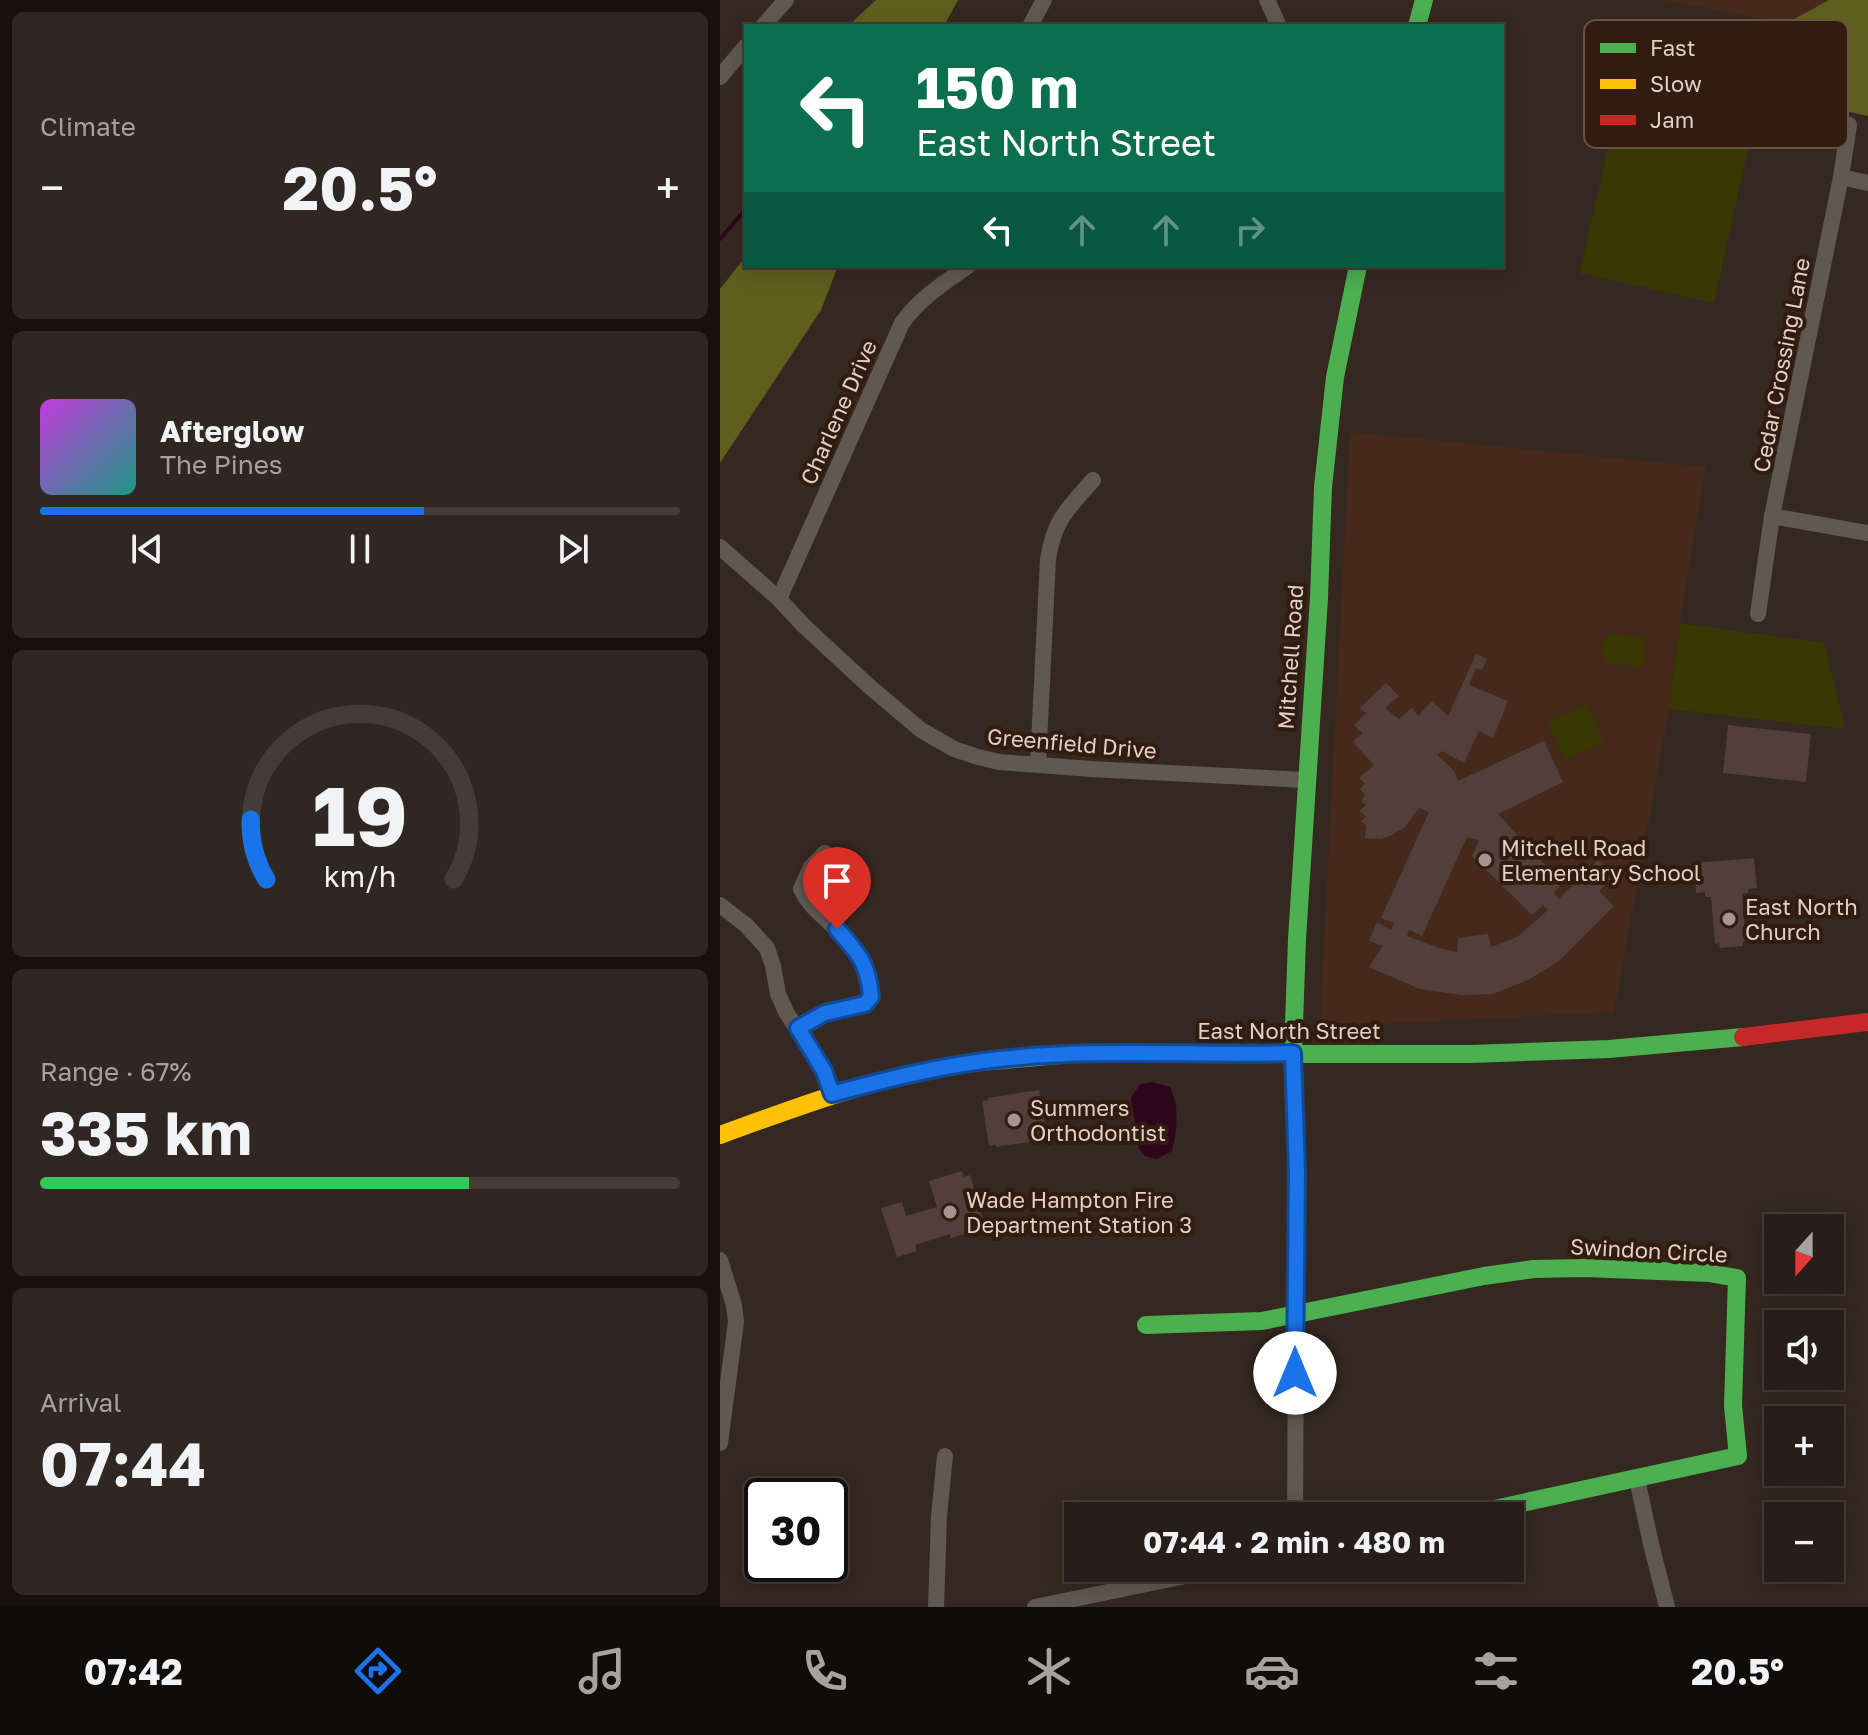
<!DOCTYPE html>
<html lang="en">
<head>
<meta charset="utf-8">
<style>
  body { margin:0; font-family:"Golos Text",sans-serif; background:#302722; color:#f1f3f6; height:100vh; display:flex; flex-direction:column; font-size:30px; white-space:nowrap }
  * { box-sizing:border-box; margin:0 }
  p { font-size:26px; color:#a5a2a2 }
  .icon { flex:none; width:44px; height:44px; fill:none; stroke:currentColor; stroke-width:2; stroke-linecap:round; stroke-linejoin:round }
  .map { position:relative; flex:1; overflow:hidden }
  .sheet { display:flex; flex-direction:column; gap:12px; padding:12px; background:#16100e; width:720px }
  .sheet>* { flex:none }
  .guide { position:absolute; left:24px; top:24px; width:760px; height:244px; border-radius:0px; box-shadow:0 4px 20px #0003,0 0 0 2px #443c38; background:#0b6e4f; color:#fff; overflow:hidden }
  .needle { width:52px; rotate:201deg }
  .controls { position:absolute; left:1044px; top:1214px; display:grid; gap:16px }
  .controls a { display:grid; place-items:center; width:80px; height:80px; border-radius:0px; background:#281e19; box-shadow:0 4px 20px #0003,0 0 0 2px #443c38; font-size:40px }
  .speed { position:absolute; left:24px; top:1478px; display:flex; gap:16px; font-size:40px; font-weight:700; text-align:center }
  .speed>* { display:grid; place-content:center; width:104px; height:104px; border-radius:50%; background:#281e19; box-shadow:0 4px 20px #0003,0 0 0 2px #443c38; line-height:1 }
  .speed .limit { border:4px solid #111; border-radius:12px; background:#fff; color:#111 }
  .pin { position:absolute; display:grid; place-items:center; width:68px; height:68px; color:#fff; margin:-82px -34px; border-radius:50% 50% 50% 0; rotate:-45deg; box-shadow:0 0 8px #0007 }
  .pin .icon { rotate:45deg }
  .me { position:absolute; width:88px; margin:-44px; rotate:0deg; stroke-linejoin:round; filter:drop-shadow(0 0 6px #0008) }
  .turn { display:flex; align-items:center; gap:28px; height:168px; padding:0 40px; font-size:36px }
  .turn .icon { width:104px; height:104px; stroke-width:2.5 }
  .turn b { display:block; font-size:56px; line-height:68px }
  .lanes { display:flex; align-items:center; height:76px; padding:0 40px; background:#0003; justify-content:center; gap:40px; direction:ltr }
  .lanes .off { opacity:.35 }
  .big { font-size:60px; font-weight:700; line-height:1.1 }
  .sheet .tile { flex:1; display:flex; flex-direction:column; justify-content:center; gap:12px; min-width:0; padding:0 28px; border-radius:12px; background:#302722 }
  .sheet .dial { align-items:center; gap:0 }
  .dial svg { height:208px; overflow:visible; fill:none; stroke:#443c38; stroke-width:7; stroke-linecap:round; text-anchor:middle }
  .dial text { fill:#f1f3f6; stroke:none }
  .song { display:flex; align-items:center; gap:24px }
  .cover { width:96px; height:96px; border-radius:12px; background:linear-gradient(135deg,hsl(290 70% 55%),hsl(170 70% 35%)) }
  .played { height:8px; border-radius:4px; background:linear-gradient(90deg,#1a73e8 60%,#443c38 60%) }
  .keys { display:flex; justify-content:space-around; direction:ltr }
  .heat { display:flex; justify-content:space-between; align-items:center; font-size:44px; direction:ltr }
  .charge { height:12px; border-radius:6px; background:linear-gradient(90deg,#34c759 67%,#443c38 0) }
  .trip { position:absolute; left:344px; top:1502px; width:460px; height:80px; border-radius:0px; background:#281e19; box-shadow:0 4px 20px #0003,0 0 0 2px #443c38; font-weight:700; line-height:80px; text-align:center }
  .menu { display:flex; height:128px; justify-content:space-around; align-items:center; background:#100c0a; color:#a5a2a2 }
  .menu .icon { width:56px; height:56px }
  .menu .current { color:#1a73e8 }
  .menu b { font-size:36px; color:#f1f3f6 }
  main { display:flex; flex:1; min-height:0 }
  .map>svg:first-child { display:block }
</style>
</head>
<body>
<main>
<section class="sheet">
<div class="tile"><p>Climate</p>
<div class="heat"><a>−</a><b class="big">20.5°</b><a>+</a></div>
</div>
<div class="tile">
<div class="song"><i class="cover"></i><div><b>Afterglow</b><p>The Pines</p></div></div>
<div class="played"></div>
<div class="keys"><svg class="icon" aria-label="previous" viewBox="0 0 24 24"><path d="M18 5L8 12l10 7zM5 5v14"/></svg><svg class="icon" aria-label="pause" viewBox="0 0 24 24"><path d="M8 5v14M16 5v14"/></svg><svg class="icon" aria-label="next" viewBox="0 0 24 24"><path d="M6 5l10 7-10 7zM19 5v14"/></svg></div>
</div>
<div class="tile dial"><svg viewBox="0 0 100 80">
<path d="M14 69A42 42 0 1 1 86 69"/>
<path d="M14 69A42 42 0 0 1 8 46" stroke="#1a73e8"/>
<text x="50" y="56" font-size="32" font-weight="700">19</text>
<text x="50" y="72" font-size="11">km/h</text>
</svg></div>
<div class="tile"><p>Range · 67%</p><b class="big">335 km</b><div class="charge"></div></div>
<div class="tile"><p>Arrival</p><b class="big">07:44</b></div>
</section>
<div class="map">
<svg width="1148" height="1607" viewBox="0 0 1148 1607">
  <rect width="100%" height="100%" fill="#352821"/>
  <!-- built -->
  <g fill="#452a1b">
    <polygon points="942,0 1109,0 1067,23"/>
    <polygon points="630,432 986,467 960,623 949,709 894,1012 600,1027"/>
  </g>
  <!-- green -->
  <g fill="#393704">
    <polygon points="914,32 1047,62 994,303 860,273"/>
    <polygon points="960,623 1104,643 1125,729 949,709"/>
    <path d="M892 634 920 636C926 644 925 655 924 665L918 667 884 662C881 652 880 639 892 634Z"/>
    <polygon points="867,704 884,742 845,760 828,722"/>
  </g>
  <!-- forest -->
  <g fill="#605e1d">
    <polygon points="156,0 238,0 224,26 128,26"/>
    <polygon points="1109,0 1148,0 1148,116 1063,97 1047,62 1067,23"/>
    <polygon points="26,256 26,266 118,266 101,310 0,463 0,289"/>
  </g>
  <!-- water -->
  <path fill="#2d061c" d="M432 1082 450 1087C460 1108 457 1129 452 1151L437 1159 425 1156 419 1149 411 1098 420 1084Z"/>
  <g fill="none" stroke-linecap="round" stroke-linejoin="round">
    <!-- stream -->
    <polyline stroke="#2d061c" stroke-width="4" points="0,239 26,209"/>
  </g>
  <!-- building -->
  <g fill="#523f3c" fill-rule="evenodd">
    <path d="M756 654 767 659 762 670 756 668 749 685 788 701 773 738 759 731 744 763 722 751 718 755 734 771 738 781 824 741 843 782 778 814 842 883 834 894 839 899 878 860 894 876 879 891 894 906 839 961 808 980 773 994 742 995 700 989 649 967 663 946 649 941 657 922 671 930 674 923 661 918 709 812 699 808 685 827 672 835 661 839 645 838 646 826 641 821 646 817 640 811 646 805 641 801 645 795 640 789 645 783 639 778 654 765 633 742 642 733 634 725 646 713 640 708 666 683 679 696 665 708 679 719 692 708 698 716 712 701 728 716ZM747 837 759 840 752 856 812 915 823 905 828 910 797 937 771 947 768 934 738 938 737 952 719 948 687 936 689 930 702 936Z"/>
    <polygon points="1008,725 1091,734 1086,782 1003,773"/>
    <polygon points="1034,858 1037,888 1028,889 1028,893 1022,894 1026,941 1023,941 1023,946 1000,948 999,943 995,944 991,897 985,897 985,892 976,893 974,863"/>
    <polygon points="319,1090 328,1139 276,1147 276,1145 269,1146 262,1101 268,1100 268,1098"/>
    <polygon points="242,1171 244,1177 250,1175 264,1222 258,1224 260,1229 231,1238 230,1234 195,1245 197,1251 177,1257 161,1208 182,1202 186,1216 217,1207 209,1181"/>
  </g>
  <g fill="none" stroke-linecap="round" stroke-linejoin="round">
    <!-- street -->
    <g stroke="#605951" stroke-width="16">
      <polyline points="547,0 559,26"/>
      <polyline points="43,26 66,0"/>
      <polyline points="310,26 324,0"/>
      <polyline points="0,77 26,46"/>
      <polyline points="1121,177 1148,183"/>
      <polyline points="1052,516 1148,533"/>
      <polyline points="0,547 59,599 83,625 150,687 201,730 234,749 258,757 279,762 371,769 586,780"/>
      <path d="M59 599 182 323C200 298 224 283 248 266"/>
      <polyline points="1038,614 1052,516 1121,177 1129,125"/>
      <path d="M318 764 328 559C335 518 347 510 373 480"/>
      <polyline points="0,905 26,925 47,948 53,966 58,994 66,1012 104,1071 112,1094"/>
      <path d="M78 1028 105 1013 145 1004 151 997C149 966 137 948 114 927 101 914 89 906 81 889L91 867 105 853"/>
      <polyline points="573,1053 577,1173 575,1516"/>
      <polyline points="0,1260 14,1305 16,1322 0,1443"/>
      <polyline points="917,1479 931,1544 947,1607"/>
      <polyline points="216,1607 219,1516 225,1456"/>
      <polyline points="315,1607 504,1568"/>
    </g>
    <!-- fast -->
    <g stroke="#4caf50" stroke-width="18">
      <polyline points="697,26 704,0"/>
      <polyline points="573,1053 577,939 599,598 603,487 615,377 638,266"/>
      <polyline points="251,1063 351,1054 751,1054 889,1049 1023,1037"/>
      <polyline points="426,1325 542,1321 764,1276 814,1269 865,1268 989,1273 1017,1278 1013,1406 1018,1456 742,1516"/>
    </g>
    <!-- slow -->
    <path stroke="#ffc107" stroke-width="18" d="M0 1135C85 1104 161 1075 251 1063"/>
    <!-- jam -->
    <polyline stroke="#c62828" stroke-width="18" points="1023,1037 1148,1022"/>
  </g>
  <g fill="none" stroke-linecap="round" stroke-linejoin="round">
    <defs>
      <path id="route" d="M117 929C139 954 148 963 151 997L145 1004 105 1013 78 1028 104 1071 112 1094C168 1079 223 1065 280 1059 377 1048 476 1056 573 1053L577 1173 575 1373"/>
    </defs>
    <!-- route casing -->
    <use href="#route" stroke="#114b97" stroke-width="20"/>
    <!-- route -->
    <use href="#route" stroke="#1a73e8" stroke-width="14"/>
  </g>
  <!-- markers -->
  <g fill="#a4958e" stroke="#321c10" stroke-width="3">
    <circle cx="765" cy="860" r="8"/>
    <circle cx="1009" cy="919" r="8"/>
    <circle cx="294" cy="1120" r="8"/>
    <circle cx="230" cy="1212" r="8"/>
  </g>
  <g text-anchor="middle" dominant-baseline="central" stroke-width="8" stroke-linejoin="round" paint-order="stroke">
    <!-- street labels -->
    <g font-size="22" fill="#dfd0c8" stroke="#321c10">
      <text transform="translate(1061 365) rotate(-79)">Cedar Crossing Lane</text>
      <text transform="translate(118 412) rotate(-66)">Charlene Drive</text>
      <text transform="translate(570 657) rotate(-86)">Mitchell Road</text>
      <text transform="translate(352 743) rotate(5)">Greenfield Drive</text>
      <text x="569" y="1030">East North Street</text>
      <text transform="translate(929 1250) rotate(3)">Swindon Circle</text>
    </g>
    <!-- poi labels -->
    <g font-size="22" fill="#dfd0c8" stroke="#321c10" text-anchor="start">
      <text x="781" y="847">Mitchell Road<tspan x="781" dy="25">Elementary School</tspan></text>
      <text x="1025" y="906">East North<tspan x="1025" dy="25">Church</tspan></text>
      <text x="310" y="1107">Summers<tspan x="310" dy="25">Orthodontist</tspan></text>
      <text x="246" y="1199">Wade Hampton Fire<tspan x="246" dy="25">Department Station 3</tspan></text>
    </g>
  </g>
  <!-- legend -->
  <rect x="864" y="20" width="264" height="128" rx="12" fill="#321c10" stroke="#665247" stroke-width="2"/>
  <rect x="880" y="43" width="36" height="10" fill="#4caf50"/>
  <rect x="880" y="79" width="36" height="10" fill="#ffc107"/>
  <rect x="880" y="115" width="36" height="10" fill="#c62828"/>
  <g font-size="22" fill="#dfd0c8">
    <text x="930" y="56">Fast</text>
    <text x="930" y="92">Slow</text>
    <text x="930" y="128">Jam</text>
  </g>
</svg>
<div class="controls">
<a><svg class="needle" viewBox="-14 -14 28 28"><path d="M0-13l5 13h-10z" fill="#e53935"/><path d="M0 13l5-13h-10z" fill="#a5a2a2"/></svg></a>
<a><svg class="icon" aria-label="sound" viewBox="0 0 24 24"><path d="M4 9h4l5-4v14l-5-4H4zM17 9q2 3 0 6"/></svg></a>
<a>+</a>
<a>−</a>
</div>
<div class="speed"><div class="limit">30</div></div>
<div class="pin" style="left:117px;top:929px;background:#d93025"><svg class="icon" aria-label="arrive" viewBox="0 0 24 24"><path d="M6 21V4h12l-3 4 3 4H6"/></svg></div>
<svg class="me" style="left:575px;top:1373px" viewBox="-20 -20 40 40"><circle r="19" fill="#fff"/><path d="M0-13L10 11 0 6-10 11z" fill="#1a73e8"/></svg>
<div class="trip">07:44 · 2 min · 480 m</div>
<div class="guide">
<div class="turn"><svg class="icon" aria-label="left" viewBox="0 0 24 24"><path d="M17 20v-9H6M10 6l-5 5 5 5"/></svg><div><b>150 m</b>East North Street</div></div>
<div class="lanes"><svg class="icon" aria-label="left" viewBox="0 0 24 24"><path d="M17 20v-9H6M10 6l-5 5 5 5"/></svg><svg class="icon off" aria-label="ahead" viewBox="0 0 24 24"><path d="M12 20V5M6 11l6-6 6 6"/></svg><svg class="icon off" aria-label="ahead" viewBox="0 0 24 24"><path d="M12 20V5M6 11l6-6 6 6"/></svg><svg class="icon off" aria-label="right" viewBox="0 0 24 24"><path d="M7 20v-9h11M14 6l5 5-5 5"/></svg></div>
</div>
</div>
</main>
<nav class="menu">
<b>07:42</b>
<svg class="icon current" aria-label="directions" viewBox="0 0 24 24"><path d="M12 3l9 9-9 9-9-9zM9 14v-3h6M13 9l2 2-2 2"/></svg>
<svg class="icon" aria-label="music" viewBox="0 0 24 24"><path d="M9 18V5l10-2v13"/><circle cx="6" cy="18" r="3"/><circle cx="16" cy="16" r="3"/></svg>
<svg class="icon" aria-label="phone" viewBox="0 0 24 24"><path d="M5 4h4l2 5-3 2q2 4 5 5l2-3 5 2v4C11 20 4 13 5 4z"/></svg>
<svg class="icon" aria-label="climate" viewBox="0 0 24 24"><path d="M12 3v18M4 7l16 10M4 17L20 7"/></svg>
<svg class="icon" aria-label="car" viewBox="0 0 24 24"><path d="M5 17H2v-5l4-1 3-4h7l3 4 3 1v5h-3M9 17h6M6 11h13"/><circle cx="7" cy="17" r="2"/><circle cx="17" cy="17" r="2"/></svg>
<svg class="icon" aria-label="filters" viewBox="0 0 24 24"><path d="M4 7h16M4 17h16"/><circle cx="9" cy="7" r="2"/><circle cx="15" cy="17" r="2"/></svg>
<b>20.5°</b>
</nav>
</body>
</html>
